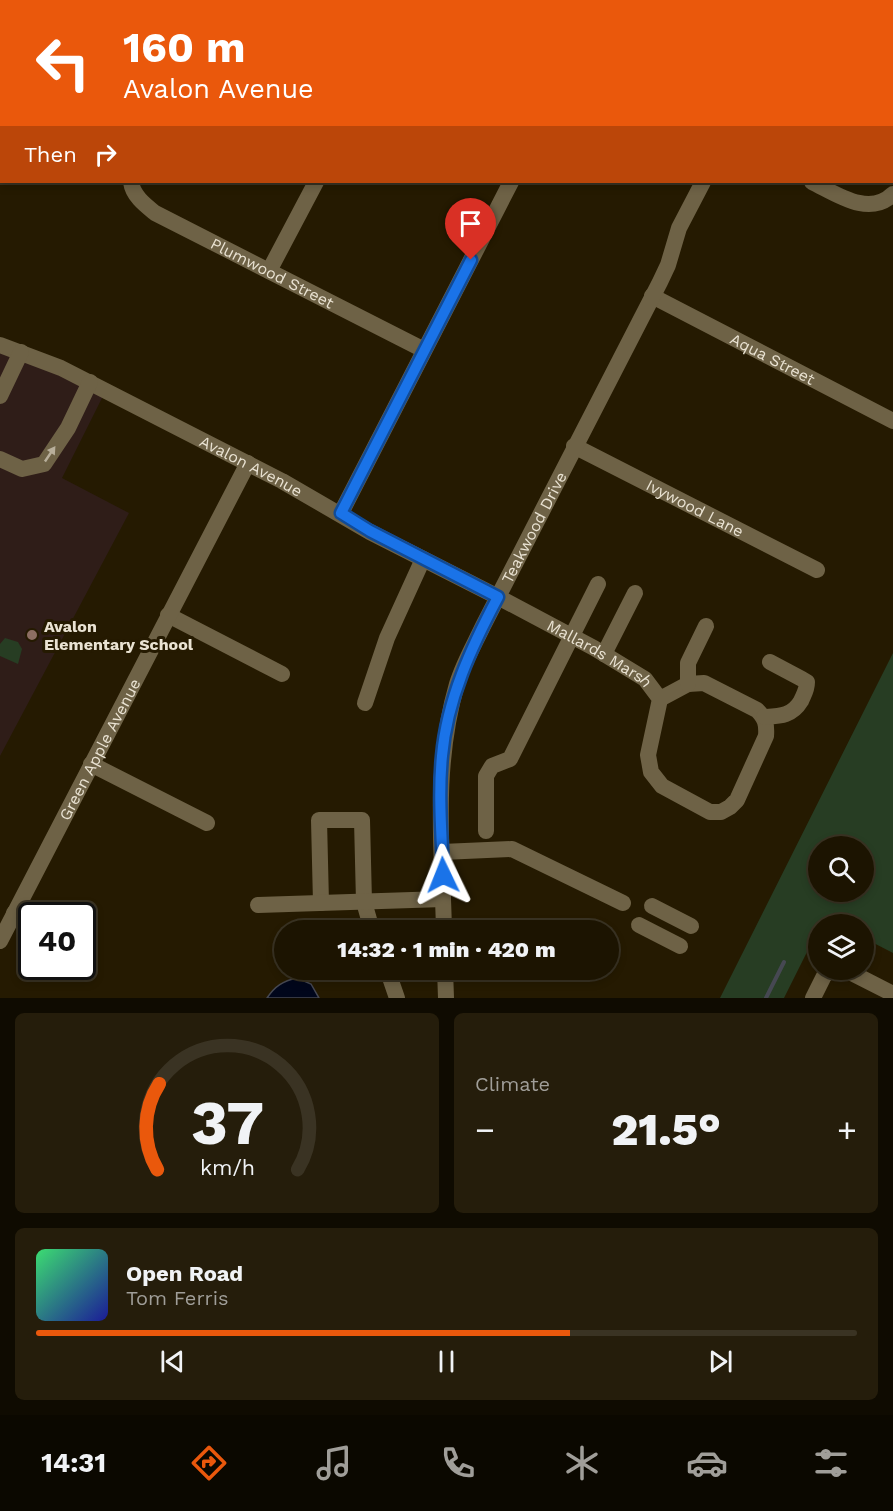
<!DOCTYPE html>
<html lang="en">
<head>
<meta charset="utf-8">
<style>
  body { margin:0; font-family:"Work Sans",sans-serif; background:#251d0b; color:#f1f3f6; height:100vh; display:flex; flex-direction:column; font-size:22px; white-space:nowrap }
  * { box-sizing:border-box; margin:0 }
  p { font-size:20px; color:#a09e99 }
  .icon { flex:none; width:33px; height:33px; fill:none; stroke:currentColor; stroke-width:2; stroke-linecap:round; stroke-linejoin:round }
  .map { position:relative; height:998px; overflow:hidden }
  .side { display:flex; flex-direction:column; gap:15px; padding:15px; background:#0f0b01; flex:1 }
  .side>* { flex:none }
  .guide { position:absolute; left:0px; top:0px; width:894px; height:183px; box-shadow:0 3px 9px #0003,0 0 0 2px #3a3323; background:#ea580c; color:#fff; overflow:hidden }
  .tools { position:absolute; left:808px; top:836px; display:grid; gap:12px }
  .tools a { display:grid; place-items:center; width:66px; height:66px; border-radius:50%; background:#1c1401; box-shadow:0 3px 9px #0003,0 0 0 2px #3a3323; font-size:30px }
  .speed { position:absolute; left:18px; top:902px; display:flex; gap:12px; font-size:30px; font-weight:700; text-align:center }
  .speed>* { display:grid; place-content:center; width:78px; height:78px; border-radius:50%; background:#1c1401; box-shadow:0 3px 9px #0003,0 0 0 2px #3a3323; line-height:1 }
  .speed .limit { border:3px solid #111; border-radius:9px; background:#fff; color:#111 }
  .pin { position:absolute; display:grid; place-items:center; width:51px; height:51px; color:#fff; margin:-62px -26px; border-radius:50% 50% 50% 0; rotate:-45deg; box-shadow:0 0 6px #0007 }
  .pin .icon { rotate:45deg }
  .me { position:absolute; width:66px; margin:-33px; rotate:358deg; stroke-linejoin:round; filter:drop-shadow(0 0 4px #0008) }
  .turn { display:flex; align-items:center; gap:21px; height:126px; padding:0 24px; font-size:27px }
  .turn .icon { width:78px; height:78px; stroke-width:2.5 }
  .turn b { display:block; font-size:42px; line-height:51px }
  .then { display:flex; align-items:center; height:57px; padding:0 24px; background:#0003; gap:12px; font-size:22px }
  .big { font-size:45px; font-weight:800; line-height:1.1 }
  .side .card { flex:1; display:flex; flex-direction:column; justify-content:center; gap:9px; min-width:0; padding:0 21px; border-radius:9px; background:#251d0b }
  .side .dial { align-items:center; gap:0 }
  .dial svg { height:156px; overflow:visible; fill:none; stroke:#3a3323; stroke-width:7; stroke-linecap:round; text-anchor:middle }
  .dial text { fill:#f1f3f6; stroke:none }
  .song { display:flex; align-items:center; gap:18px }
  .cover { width:72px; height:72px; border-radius:9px; background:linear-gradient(135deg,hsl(140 70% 55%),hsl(240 70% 35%)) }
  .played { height:6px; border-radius:3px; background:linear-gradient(90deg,#ea580c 65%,#3a3323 65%) }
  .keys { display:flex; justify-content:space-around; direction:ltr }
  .heat { display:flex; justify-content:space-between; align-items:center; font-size:33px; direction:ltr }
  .side .tiles { flex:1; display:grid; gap:15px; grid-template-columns:1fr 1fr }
  .card:last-child { grid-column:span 2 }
  .trip { position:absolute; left:274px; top:920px; width:345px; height:60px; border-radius:30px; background:#1c1401; box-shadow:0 3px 9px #0003,0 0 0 2px #3a3323; font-weight:800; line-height:60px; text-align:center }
  .menu { display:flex; height:96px; justify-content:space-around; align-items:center; background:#0b0800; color:#a09e99 }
  .menu .icon { width:42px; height:42px }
  .menu .on { color:#ea580c }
  .menu b { font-size:27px; color:#f1f3f6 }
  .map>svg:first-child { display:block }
</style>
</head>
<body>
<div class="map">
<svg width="893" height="998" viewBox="0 0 893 998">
  <rect width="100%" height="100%" fill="#251a01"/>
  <!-- education -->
  <polygon fill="#2f1d18" points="0,347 105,392 62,478 129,513 0,756"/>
  <!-- green -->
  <g fill="#273d23" fill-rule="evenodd">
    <polygon points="5,638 18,642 22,649 18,664 0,656 0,644"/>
    <path d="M893 653V953L864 938V924H836L824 918 819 924V928L784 998H720ZM819 846H864V891H819Z"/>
  </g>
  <!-- water -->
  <path fill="#00061b" stroke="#464852" stroke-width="1.5" d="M297 978 311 984 319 998H267C275 986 283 981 297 978Z"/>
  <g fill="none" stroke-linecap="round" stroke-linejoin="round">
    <!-- stream -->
    <polyline stroke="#464852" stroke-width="4" points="766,998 784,962"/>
    <!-- minor -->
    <g stroke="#6e6246" stroke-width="16">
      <polyline points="214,2 215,0"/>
      <polyline points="409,2 409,0"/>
      <polyline points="603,2 604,0"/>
      <polyline points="795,2 796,0"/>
      <path id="s1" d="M131 182C133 196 145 205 155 213L424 350"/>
      <path d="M812 182C835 193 869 218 893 194"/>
      <polyline points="269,271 316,182"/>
      <path id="s2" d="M652 296 893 421"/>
      <path id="s3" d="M0 345 61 368 282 481 370 532 498 597 594 648 645 679 660 699 648 755 651 772 662 786 710 812H721L730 807 737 800 766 736C767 724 765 718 757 710L704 683 688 684 660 699"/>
      <polyline points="0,396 21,352"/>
      <path id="s4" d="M574 446 817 570"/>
      <polyline points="0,459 22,469 44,464 68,428 90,382"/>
      <polyline points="341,513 511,182"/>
      <polyline points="168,615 282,674"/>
      <polyline points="604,654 635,593"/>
      <polyline points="688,684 688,663 706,626"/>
      <polyline points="365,703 387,638 423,559"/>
      <path d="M764 717C780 716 792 716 801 701 804 694 807 690 807 682L802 679 770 662"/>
      <polyline points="91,764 207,823"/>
      <polyline points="486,831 486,776 492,766 510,759 598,584"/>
      <polyline points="442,852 512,849 623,903"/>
      <polyline points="321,903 319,820 362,820 364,902 372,930"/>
      <polyline points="258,905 443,899"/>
      <polyline points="652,906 691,926"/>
      <polyline points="14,913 32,922"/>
      <polyline points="639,925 680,946"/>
      <path id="s5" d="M444 930C442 846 433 766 457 684 463 664 474 645 483 626L660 282 668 265 679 228 703 182"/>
      <path id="s6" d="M0 941 248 463"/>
      <polyline points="387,969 397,998"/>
      <polyline points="445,969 446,998"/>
      <polyline points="844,969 893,994"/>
      <polyline points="813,998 824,976 831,969"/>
    </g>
  </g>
  <!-- one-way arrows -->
  <defs><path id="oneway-solid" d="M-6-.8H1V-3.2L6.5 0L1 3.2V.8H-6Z" transform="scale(1.5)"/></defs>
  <use fill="#b8af9b" href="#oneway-solid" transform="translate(50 454) rotate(-56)"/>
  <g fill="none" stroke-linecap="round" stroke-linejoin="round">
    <defs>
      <path id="route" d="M443 875C442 836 438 796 442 756 447 699 472 646 498 597L370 531 341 513 471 260"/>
    </defs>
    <!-- route casing -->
    <use href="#route" stroke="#114b97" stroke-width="15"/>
    <!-- route -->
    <use href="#route" stroke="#1a73e8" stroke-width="10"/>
  </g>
  <!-- markers -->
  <circle fill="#8d6e63" stroke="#251a01" stroke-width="2" cx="32" cy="635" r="6"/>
  <g text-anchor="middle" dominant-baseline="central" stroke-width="6" stroke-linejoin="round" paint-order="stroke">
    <!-- street labels -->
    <g font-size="16" fill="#eae3d3" stroke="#251a01">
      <text stroke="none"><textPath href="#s1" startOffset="172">Plumwood Street</textPath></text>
      <text stroke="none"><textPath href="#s2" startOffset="136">Aqua Street</textPath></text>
      <text stroke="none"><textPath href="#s3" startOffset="279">Avalon Avenue</textPath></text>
      <text stroke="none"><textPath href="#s4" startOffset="136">Ivywood Lane</textPath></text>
      <text stroke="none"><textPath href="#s5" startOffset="422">Teakwood Drive</textPath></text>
      <text stroke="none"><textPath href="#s3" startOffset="675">Mallards Marsh</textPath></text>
      <text stroke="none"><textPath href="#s6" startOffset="216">Green Apple Avenue</textPath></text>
    </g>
    <!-- poi labels -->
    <g font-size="16" font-weight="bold" fill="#eae3d3" stroke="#251a01" text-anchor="start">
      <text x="44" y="626">Avalon<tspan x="44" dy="18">Elementary School</tspan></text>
    </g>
  </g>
</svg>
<div class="tools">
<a><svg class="icon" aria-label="search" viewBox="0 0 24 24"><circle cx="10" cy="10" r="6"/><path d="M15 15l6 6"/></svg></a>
<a><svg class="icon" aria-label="layers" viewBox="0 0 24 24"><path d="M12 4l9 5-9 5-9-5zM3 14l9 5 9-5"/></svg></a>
</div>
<div class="speed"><div class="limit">40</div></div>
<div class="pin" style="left:471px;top:260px;background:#d93025"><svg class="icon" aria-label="arrive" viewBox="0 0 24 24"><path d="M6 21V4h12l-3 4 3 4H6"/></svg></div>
<svg class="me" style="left:443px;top:875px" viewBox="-20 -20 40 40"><path d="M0-17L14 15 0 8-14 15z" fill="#1a73e8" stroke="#fff" stroke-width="4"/></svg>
<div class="trip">14:32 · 1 min · 420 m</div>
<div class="guide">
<div class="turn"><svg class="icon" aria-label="left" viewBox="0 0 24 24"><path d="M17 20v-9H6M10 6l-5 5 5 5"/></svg><div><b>160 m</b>Avalon Avenue</div></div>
<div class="then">Then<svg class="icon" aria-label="right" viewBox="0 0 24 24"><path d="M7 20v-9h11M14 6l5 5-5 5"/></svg></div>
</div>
</div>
<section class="side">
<div class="tiles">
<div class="card dial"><svg viewBox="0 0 100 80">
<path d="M14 69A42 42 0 1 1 86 69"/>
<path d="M14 69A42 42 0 0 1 15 25" stroke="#ea580c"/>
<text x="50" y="56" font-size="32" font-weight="700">37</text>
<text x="50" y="72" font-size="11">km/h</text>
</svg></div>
<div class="card"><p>Climate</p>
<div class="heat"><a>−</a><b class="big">21.5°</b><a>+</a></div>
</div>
<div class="card">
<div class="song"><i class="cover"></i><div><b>Open Road</b><p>Tom Ferris</p></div></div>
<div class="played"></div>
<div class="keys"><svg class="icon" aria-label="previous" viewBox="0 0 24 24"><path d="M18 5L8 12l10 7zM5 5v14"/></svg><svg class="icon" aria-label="pause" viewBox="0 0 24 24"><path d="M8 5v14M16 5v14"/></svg><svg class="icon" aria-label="next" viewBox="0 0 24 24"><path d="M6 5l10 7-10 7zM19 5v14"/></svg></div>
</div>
</div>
</section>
<nav class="menu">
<b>14:31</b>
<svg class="icon on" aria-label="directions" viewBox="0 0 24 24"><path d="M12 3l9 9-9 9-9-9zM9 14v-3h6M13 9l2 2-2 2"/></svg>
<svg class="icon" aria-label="music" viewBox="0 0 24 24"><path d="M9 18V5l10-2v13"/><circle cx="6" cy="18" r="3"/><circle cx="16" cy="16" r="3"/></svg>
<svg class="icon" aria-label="phone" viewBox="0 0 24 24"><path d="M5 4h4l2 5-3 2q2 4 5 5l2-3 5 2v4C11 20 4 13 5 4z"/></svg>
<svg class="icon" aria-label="climate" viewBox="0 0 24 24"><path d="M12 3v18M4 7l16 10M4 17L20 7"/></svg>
<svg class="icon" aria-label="car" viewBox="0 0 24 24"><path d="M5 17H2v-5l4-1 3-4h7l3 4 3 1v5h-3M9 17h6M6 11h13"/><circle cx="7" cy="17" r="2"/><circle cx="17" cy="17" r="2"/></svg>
<svg class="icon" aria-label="filters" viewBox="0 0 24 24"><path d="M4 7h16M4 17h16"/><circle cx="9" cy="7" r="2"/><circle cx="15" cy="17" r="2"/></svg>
</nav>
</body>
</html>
